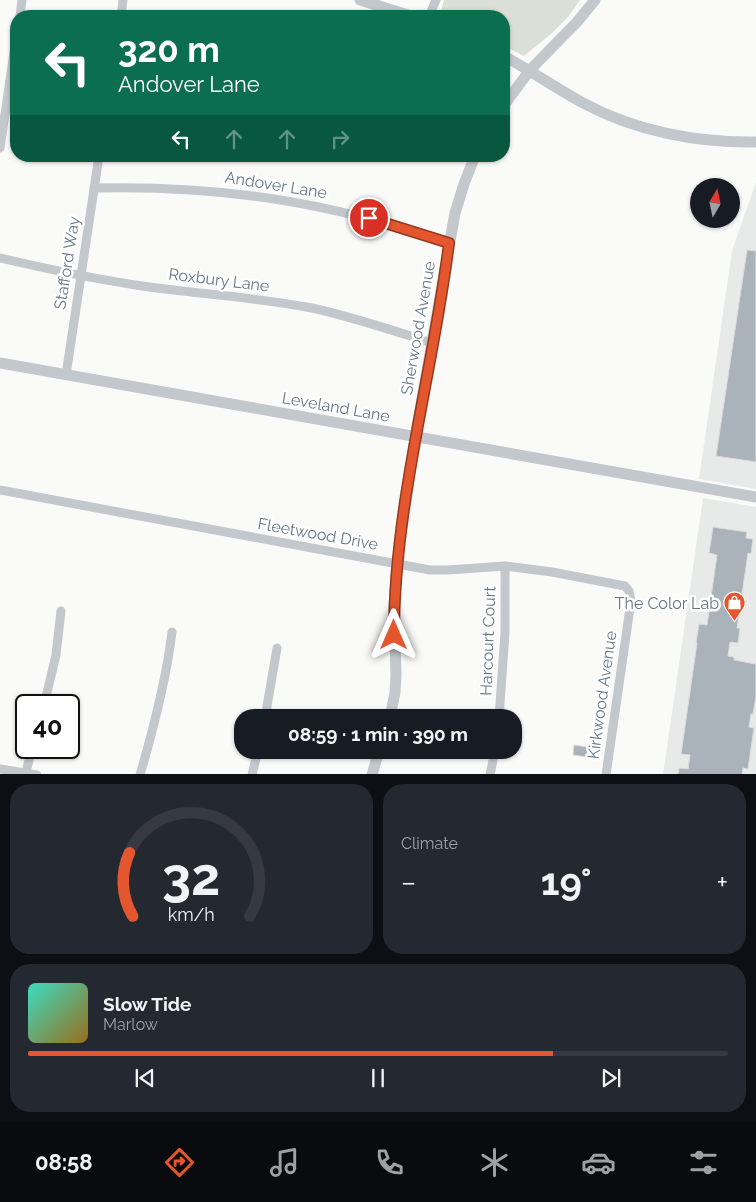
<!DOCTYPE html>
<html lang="en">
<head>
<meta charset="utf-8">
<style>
  body { margin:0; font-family:Raleway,sans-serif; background:#242831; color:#f1f3f6; height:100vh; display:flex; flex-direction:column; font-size:19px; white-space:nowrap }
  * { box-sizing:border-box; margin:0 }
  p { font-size:16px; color:#9ea1a6 }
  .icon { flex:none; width:28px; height:28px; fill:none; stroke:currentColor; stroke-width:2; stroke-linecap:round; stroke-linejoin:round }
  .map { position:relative; height:774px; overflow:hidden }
  .drawer { display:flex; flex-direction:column; gap:10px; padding:10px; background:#0d0f14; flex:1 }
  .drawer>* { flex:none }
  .top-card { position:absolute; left:10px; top:10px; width:500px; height:152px; border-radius:20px; box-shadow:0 1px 4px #0004; background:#0b6e4f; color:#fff; overflow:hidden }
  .needle { width:32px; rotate:9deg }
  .fabs { position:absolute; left:690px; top:178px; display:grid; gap:10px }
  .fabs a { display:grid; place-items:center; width:50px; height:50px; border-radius:50%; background:#171b24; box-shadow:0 1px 4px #0004; font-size:25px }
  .speed { position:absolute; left:15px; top:694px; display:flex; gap:10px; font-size:25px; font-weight:700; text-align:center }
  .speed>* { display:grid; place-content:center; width:65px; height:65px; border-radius:50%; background:#171b24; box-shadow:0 1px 4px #0004; line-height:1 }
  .speed .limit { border:2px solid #111; border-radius:8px; background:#fff; color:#111 }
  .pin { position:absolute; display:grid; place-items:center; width:42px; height:42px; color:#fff; margin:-21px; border:2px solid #fff; border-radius:50%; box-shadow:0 1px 5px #0007 }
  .me { position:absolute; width:55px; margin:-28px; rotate:0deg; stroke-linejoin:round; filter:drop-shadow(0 0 4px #0008) }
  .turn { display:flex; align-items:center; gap:18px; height:105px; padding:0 25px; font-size:22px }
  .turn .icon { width:65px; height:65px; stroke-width:2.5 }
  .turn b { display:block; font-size:35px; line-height:42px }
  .lanes { display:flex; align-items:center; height:48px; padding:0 25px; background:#0003; justify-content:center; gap:25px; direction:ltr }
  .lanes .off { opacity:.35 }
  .big { font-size:38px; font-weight:700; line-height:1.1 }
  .drawer .widget { flex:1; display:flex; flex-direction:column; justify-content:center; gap:8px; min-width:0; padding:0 18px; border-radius:20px; background:#242831 }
  .drawer .dial { align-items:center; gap:0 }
  .dial svg { height:130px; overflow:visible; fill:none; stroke:#363941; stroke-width:7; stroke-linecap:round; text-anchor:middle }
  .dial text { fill:#f1f3f6; stroke:none }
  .song { display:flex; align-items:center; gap:15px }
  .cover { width:60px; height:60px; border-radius:8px; background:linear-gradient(135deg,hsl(170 70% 55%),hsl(40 70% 35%)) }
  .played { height:5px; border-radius:2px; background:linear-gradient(90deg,#e4572e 75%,#363941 75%) }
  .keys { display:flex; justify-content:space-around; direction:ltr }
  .heat { display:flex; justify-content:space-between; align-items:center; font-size:28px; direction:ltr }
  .drawer .tiles { flex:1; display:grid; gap:10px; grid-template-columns:1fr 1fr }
  .widget:last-child { grid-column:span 2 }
  .trip { position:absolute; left:234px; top:709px; width:288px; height:50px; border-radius:20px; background:#171b24; box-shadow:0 1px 4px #0004; font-weight:700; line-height:50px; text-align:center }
  .dock { display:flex; height:80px; justify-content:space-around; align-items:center; background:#090b0e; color:#9ea1a6 }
  .dock .icon { width:35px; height:35px }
  .dock .current { color:#e4572e }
  .dock b { font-size:22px; color:#f1f3f6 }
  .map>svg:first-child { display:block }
</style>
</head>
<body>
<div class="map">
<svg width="756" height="775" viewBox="0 0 756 775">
  <rect width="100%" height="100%" fill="#fafaf8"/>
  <!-- built -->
  <g fill="#e8e9e9">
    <polygon points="756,182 756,489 699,479 732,251"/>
    <polygon points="703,498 756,507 756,774 663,775"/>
  </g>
  <!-- green -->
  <polygon fill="#dadfd7" points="444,0 580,0 568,17 552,33 524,56 504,46 504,16 444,16 440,15"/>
  <!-- building -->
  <g fill="#aab3b9" stroke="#dcdcda">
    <polygon points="747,250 756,251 756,462 716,456"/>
    <polygon points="713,527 747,532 746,538 753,539 751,554 748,553 737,628 740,628 738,643 730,642 728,656 734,657 734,660 756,664 756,696 753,714 751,714 749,727 754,728 748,769 743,768 742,775 678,775 679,768 688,769 690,755 681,754 697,643 696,643 699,624 707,625 717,555 709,553"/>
    <polygon points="574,745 588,747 587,757 573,755"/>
  </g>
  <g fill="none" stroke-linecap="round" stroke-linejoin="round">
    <!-- minor -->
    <g stroke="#c3c8cc" stroke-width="9">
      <polyline points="20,16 22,0"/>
      <polyline points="121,16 123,0"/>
      <polyline points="429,16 436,0"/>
      <polyline points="0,148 16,39"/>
      <path d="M94 188C221 185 329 202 449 243"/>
      <path d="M0 258C47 269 94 279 142 286 198 294 255 297 312 308 353 317 392 330 432 343"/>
      <polyline points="66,375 99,156"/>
      <polyline points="0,490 430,570 448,570 505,566 552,572 625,586 629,591 631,601 606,775"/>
      <polyline points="44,705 56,655 61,611"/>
      <polyline points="265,718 277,648"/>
      <polyline points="499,718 505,633 505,566"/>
      <polyline points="0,769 37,775"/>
      <polyline points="26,772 32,748"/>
      <path d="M140 775C154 727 166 681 172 632"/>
      <polyline points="252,775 258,750"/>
      <polyline points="490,775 495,750"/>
    </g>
    <!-- tertiary -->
    <g stroke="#c3c8cc" stroke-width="11">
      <polyline points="360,0 411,16"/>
      <path d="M504 56C531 71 556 88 583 103 635 131 697 143 756 142"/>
      <polyline points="504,105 530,70 577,22 595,0"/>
      <polyline points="0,363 756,497"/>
      <polyline points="390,718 395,692 396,675 394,605 397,563 415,438 455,213 464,184 475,156"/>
      <polyline points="372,775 379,750"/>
    </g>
  </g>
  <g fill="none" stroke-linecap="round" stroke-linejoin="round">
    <defs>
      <path id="route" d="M369 218 449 243C433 374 394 503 394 635"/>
    </defs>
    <!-- route casing -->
    <use href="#route" stroke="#94391e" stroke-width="12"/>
    <!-- route -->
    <use href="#route" stroke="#e4572e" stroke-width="9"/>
  </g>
  <!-- icons -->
  <defs>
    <symbol id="shop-pin" viewBox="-11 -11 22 30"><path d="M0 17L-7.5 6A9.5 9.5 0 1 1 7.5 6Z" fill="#e4572e" stroke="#fff"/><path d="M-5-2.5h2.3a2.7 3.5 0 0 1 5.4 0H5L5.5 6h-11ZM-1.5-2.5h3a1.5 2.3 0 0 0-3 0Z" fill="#fff"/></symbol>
  </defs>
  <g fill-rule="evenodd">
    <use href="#shop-pin" x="722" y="590" width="25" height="34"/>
  </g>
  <g text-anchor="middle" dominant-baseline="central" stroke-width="5" stroke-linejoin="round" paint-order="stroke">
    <!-- street labels -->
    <g font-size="16" fill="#657683" stroke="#fff">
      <text transform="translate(276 185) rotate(9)">Andover Lane</text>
      <text transform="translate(67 263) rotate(-81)">Stafford Way</text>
      <text transform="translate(219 280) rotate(7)">Roxbury Lane</text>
      <text transform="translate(418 328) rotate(-80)">Sherwood Avenue</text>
      <text transform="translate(336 407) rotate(10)">Leveland Lane</text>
      <text transform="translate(318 534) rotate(10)">Fleetwood Drive</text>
      <text transform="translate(488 641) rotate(-88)">Harcourt Court</text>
      <text transform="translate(602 695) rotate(-82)">Kirkwood Avenue</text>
    </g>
    <!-- poi labels -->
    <g font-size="16" fill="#657683" stroke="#fff" text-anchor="end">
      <text x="719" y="603">The Color Lab</text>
    </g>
  </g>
</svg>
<div class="fabs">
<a><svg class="needle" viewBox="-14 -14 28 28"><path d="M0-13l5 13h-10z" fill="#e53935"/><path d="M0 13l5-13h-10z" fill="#9ea1a6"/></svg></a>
</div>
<div class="speed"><div class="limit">40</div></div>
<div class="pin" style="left:369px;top:218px;background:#d93025"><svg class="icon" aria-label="arrive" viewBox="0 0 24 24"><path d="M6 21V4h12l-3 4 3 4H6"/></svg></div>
<svg class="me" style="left:394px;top:635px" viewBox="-20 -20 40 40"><path d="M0-17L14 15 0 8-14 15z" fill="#e4572e" stroke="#fff" stroke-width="4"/></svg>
<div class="trip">08:59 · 1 min · 390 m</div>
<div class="top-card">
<div class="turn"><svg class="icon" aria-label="left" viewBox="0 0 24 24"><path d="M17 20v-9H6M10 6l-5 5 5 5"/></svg><div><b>320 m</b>Andover Lane</div></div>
<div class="lanes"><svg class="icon" aria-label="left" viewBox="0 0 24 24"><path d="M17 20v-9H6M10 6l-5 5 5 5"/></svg><svg class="icon off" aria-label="ahead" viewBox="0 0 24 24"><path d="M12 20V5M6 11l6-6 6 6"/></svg><svg class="icon off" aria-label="ahead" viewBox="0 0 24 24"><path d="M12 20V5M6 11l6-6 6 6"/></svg><svg class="icon off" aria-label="right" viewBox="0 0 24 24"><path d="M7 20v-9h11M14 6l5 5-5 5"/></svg></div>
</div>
</div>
<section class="drawer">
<div class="tiles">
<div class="widget dial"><svg viewBox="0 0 100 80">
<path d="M14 69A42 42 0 1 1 86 69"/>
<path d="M14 69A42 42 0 0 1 12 30" stroke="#e4572e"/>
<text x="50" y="56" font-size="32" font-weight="700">32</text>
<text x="50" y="72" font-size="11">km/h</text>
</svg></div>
<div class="widget"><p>Climate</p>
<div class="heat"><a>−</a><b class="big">19°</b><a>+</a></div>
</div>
<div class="widget">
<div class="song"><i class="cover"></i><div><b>Slow Tide</b><p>Marlow</p></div></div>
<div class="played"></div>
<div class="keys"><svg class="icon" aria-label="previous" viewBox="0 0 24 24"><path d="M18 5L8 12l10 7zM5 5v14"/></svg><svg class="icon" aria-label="pause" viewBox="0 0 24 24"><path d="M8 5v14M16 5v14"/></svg><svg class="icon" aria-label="next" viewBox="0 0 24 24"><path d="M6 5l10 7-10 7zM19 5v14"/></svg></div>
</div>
</div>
</section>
<nav class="dock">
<b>08:58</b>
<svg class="icon current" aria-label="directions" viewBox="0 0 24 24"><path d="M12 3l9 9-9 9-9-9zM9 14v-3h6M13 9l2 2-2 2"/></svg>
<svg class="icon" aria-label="music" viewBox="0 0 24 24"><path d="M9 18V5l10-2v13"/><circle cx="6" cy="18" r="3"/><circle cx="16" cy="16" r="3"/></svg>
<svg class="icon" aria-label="phone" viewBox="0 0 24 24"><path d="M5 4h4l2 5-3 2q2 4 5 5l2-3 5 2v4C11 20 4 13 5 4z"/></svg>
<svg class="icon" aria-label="climate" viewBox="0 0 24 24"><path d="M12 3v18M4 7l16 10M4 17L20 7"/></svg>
<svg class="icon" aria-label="car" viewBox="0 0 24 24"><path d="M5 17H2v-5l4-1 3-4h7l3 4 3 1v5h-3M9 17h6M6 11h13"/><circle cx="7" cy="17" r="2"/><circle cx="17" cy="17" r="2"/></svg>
<svg class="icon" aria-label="filters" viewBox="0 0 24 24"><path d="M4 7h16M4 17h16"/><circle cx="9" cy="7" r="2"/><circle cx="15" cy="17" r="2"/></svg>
</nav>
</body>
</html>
